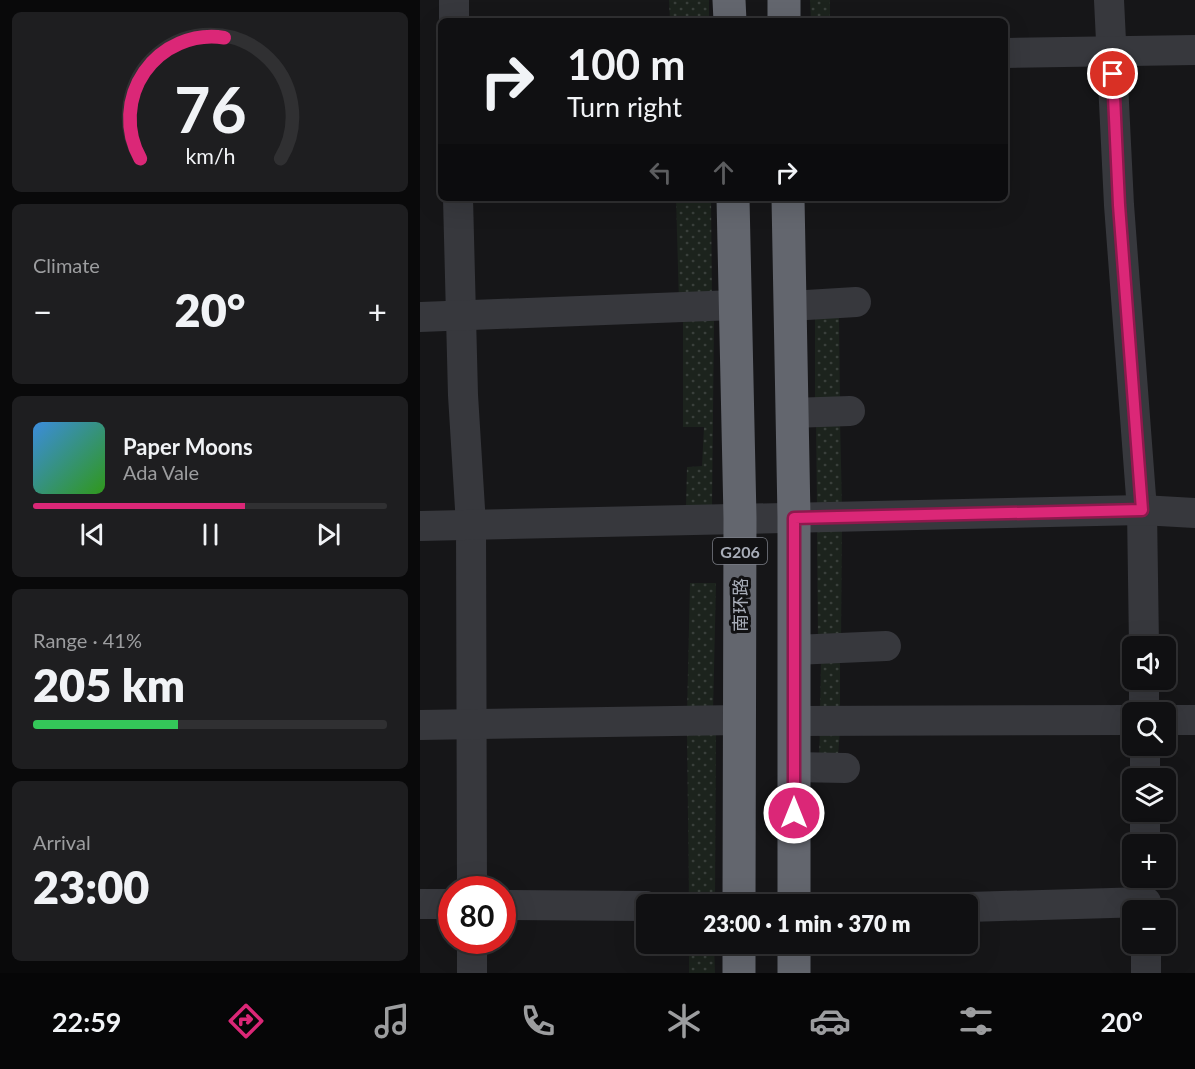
<!DOCTYPE html>
<html lang="en">
<head>
<meta charset="utf-8">
<style>
  body { margin:0; font-family:Lato,"Noto Sans SC",sans-serif; background:#1e1e20; color:#f1f3f6; height:100vh; display:flex; flex-direction:column; font-size:22px; white-space:nowrap }
  * { box-sizing:border-box; margin:0 }
  p { font-size:20px; color:#9c9d9f }
  .icon { flex:none; width:33px; height:33px; fill:none; stroke:currentColor; stroke-width:2; stroke-linecap:round; stroke-linejoin:round }
  .map { position:relative; flex:1; overflow:hidden }
  .drawer { display:flex; flex-direction:column; gap:12px; padding:12px; background:#09090a; width:420px }
  .drawer>* { flex:none }
  .hud { position:absolute; left:18px; top:18px; width:570px; height:183px; border-radius:9px; box-shadow:0 6px 24px #0002,0 0 0 2px #303032; background:#101012; color:#f1f3f6; overflow:hidden }
  .controls { position:absolute; left:702px; top:636px; display:grid; gap:12px }
  .controls a { display:grid; place-items:center; width:54px; height:54px; border-radius:9px; background:#101012; box-shadow:0 6px 24px #0002,0 0 0 2px #303032; font-size:30px }
  .speed { position:absolute; left:18px; top:876px; display:flex; gap:12px; font-size:30px; font-weight:700; text-align:center }
  .speed>* { display:grid; place-content:center; width:78px; height:78px; border-radius:50%; background:#101012; box-shadow:0 6px 24px #0002,0 0 0 2px #303032; line-height:1 }
  .speed .limit { border:9px solid #d22; background:#fff; color:#111 }
  .pin { position:absolute; display:grid; place-items:center; width:51px; height:51px; color:#fff; margin:-26px; border:3px solid #fff; border-radius:50%; box-shadow:0 2px 6px #0007 }
  .me { position:absolute; width:66px; margin:-33px; rotate:0deg; stroke-linejoin:round; filter:drop-shadow(0 0 4px #0008) }
  .turn { display:flex; align-items:center; gap:21px; height:126px; padding:0 30px; font-size:27px }
  .turn .icon { width:78px; height:78px; stroke-width:2.5 }
  .turn b { display:block; font-size:42px; line-height:51px }
  .lanes { display:flex; align-items:center; height:57px; padding:0 30px; background:#0003; justify-content:center; gap:30px; direction:ltr }
  .lanes .off { opacity:.35 }
  .big { font-size:45px; font-weight:800; line-height:1.1 }
  .drawer .widget { flex:1; display:flex; flex-direction:column; justify-content:center; gap:9px; min-width:0; padding:0 21px; border-radius:9px; background:#1e1e20 }
  .drawer .dial { align-items:center; gap:0 }
  .dial svg { height:156px; overflow:visible; fill:none; stroke:#303032; stroke-width:7; stroke-linecap:round; text-anchor:middle }
  .dial text { fill:#f1f3f6; stroke:none }
  .song { display:flex; align-items:center; gap:18px }
  .cover { width:72px; height:72px; border-radius:9px; background:linear-gradient(135deg,hsl(210 70% 55%),hsl(110 70% 35%)) }
  .played { height:6px; border-radius:3px; background:linear-gradient(90deg,#db2777 60%,#303032 60%) }
  .keys { display:flex; justify-content:space-around; direction:ltr }
  .heat { display:flex; justify-content:space-between; align-items:center; font-size:33px; direction:ltr }
  .charge { height:9px; border-radius:4px; background:linear-gradient(90deg,#34c759 41%,#303032 0) }
  .trip { position:absolute; left:216px; top:894px; width:342px; height:60px; border-radius:9px; background:#101012; box-shadow:0 6px 24px #0002,0 0 0 2px #303032; font-weight:800; line-height:60px; text-align:center }
  .tabs { display:flex; height:96px; justify-content:space-around; align-items:center; background:#060607; color:#9c9d9f }
  .tabs .icon { width:42px; height:42px }
  .tabs .active { color:#db2777 }
  .tabs b { font-size:27px; color:#f1f3f6 }
  main { display:flex; flex:1; min-height:0 }
  .map>svg:first-child { display:block }
</style>
</head>
<body>
<main>
<section class="drawer">
<div class="widget dial"><svg viewBox="0 0 100 80">
<path d="M14 69A42 42 0 1 1 86 69"/>
<path d="M14 69A42 42 0 0 1 57 7" stroke="#db2777"/>
<text x="50" y="56" font-size="32" font-weight="700">76</text>
<text x="50" y="72" font-size="11">km/h</text>
</svg></div>
<div class="widget"><p>Climate</p>
<div class="heat"><a>−</a><b class="big">20°</b><a>+</a></div>
</div>
<div class="widget">
<div class="song"><i class="cover"></i><div><b>Paper Moons</b><p>Ada Vale</p></div></div>
<div class="played"></div>
<div class="keys"><svg class="icon" aria-label="previous" viewBox="0 0 24 24"><path d="M18 5L8 12l10 7zM5 5v14"/></svg><svg class="icon" aria-label="pause" viewBox="0 0 24 24"><path d="M8 5v14M16 5v14"/></svg><svg class="icon" aria-label="next" viewBox="0 0 24 24"><path d="M6 5l10 7-10 7zM19 5v14"/></svg></div>
</div>
<div class="widget"><p>Range · 41%</p><b class="big">205 km</b><div class="charge"></div></div>
<div class="widget"><p>Arrival</p><b class="big">23:00</b></div>
</section>
<div class="map">
<svg width="775" height="973" viewBox="0 0 775 973">
  <defs>
    <pattern id="grass-dots" width="8" height="8" patternUnits="userSpaceOnUse" patternTransform="scale(1.5)"><rect width="8" height="8" fill="#1c231d"/><path d="M2 2h.1M6 6h.1" fill="none" stroke="#3a403c" stroke-width="1.8" stroke-linecap="round"/></pattern>
  </defs>
  <rect width="100%" height="100%" fill="#161618"/>
  <!-- grass -->
  <g fill="url(#grass-dots)">
    <polygon points="249,0 289,0 289,21 250,21"/>
    <polygon points="390,0 410,0 410,21 391,21"/>
    <polygon points="256,198 291,198 292,301 259,302"/>
    <polygon points="395,318 419,318 420,405 395,406"/>
    <polygon points="263,321 294,321 292,507 266,508 267,467 282,466 284,427 263,427"/>
    <polygon points="420,419 422,509 397,508 396,421"/>
    <polygon points="422,528 421,641 398,642 397,529"/>
    <polygon points="270,583 296,583 293,713 267,714"/>
    <polygon points="401,660 420,660 420,716 400,715"/>
    <polygon points="400,729 420,730 418,756 399,757"/>
    <polygon points="267,732 296,732 295,899 269,899"/>
    <polygon points="269,944 294,944 295,973 269,973"/>
  </g>
  <g fill="none" stroke-linecap="round" stroke-linejoin="round">
    <!-- minor -->
    <g stroke="#37383d" stroke-width="30">
      <polyline points="34,0 34,21"/>
      <polyline points="689,0 699,205 722,510 724,646"/>
      <polyline points="585,53 775,50"/>
      <polyline points="38,198 43,395 51,525 52,890"/>
      <polyline points="370,306 436,302"/>
      <polyline points="0,317 315,305"/>
      <polyline points="371,413 430,411"/>
      <polyline points="0,526 722,510 775,513"/>
      <polyline points="374,650 466,646"/>
      <polyline points="724,680 724,712"/>
      <polyline points="746,720 775,720"/>
      <polyline points="374,721 712,720"/>
      <polyline points="0,725 319,720"/>
      <polyline points="725,746 725,778"/>
      <polyline points="374,767 425,768"/>
      <polyline points="725,812 725,844"/>
      <polyline points="0,904 32,904"/>
      <polyline points="82,905 226,906"/>
      <polyline points="548,907 726,902"/>
      <polyline points="52,940 52,973"/>
      <polyline points="726,944 726,973"/>
    </g>
    <!-- highway -->
    <g stroke="#63666e" stroke-width="33">
      <polyline points="309,0 310,21"/>
      <polyline points="364,0 364,21"/>
      <polyline points="313,198 320,518 319,904"/>
      <polyline points="368,198 374,517 374,904"/>
      <polyline points="374,944 374,973"/>
      <polyline points="319,973 319,944"/>
    </g>
  </g>
  <g fill="none" stroke-linecap="round" stroke-linejoin="round">
    <defs>
      <polyline id="route" points="374,813 374,518 722,510 699,205 693,74"/>
    </defs>
    <!-- route casing -->
    <use href="#route" stroke="#8e194d" stroke-width="15"/>
    <!-- route -->
    <use href="#route" stroke="#db2777" stroke-width="10"/>
  </g>
  <g text-anchor="middle" dominant-baseline="central" stroke-width="6" stroke-linejoin="round" paint-order="stroke">
    <!-- shield labels -->
    <rect fill="#111113" stroke="#7b7e86" stroke-width="1.5" x="293" y="538" width="54" height="26" rx="4.5"/>
    <g font-size="16" font-weight="bold" fill="#a8adb8">
      <text x="320" y="551">G206</text>
    </g>
    <!-- street labels -->
    <g font-size="18" fill="#a8adb8" stroke="#111113">
      <text transform="translate(320 605) rotate(-90)">南环路</text>
    </g>
  </g>
</svg>
<div class="controls">
<a><svg class="icon" aria-label="sound" viewBox="0 0 24 24"><path d="M4 9h4l5-4v14l-5-4H4zM17 9q2 3 0 6"/></svg></a>
<a><svg class="icon" aria-label="search" viewBox="0 0 24 24"><circle cx="10" cy="10" r="6"/><path d="M15 15l6 6"/></svg></a>
<a><svg class="icon" aria-label="layers" viewBox="0 0 24 24"><path d="M12 4l9 5-9 5-9-5zM3 14l9 5 9-5"/></svg></a>
<a>+</a>
<a>−</a>
</div>
<div class="speed"><div class="limit">80</div></div>
<div class="pin" style="left:693px;top:74px;background:#d93025"><svg class="icon" aria-label="arrive" viewBox="0 0 24 24"><path d="M6 21V4h12l-3 4 3 4H6"/></svg></div>
<svg class="me" style="left:374px;top:813px" viewBox="-20 -20 40 40"><circle r="17" fill="#db2777" stroke="#fff" stroke-width="3"/><path d="M0-11L8 9 0 5-8 9z" fill="#fff"/></svg>
<div class="trip">23:00 · 1 min · 370 m</div>
<div class="hud">
<div class="turn"><svg class="icon" aria-label="right" viewBox="0 0 24 24"><path d="M7 20v-9h11M14 6l5 5-5 5"/></svg><div><b>100 m</b>Turn right</div></div>
<div class="lanes"><svg class="icon off" aria-label="left" viewBox="0 0 24 24"><path d="M17 20v-9H6M10 6l-5 5 5 5"/></svg><svg class="icon off" aria-label="ahead" viewBox="0 0 24 24"><path d="M12 20V5M6 11l6-6 6 6"/></svg><svg class="icon" aria-label="right" viewBox="0 0 24 24"><path d="M7 20v-9h11M14 6l5 5-5 5"/></svg></div>
</div>
</div>
</main>
<nav class="tabs">
<b>22:59</b>
<svg class="icon active" aria-label="directions" viewBox="0 0 24 24"><path d="M12 3l9 9-9 9-9-9zM9 14v-3h6M13 9l2 2-2 2"/></svg>
<svg class="icon" aria-label="music" viewBox="0 0 24 24"><path d="M9 18V5l10-2v13"/><circle cx="6" cy="18" r="3"/><circle cx="16" cy="16" r="3"/></svg>
<svg class="icon" aria-label="phone" viewBox="0 0 24 24"><path d="M5 4h4l2 5-3 2q2 4 5 5l2-3 5 2v4C11 20 4 13 5 4z"/></svg>
<svg class="icon" aria-label="climate" viewBox="0 0 24 24"><path d="M12 3v18M4 7l16 10M4 17L20 7"/></svg>
<svg class="icon" aria-label="car" viewBox="0 0 24 24"><path d="M5 17H2v-5l4-1 3-4h7l3 4 3 1v5h-3M9 17h6M6 11h13"/><circle cx="7" cy="17" r="2"/><circle cx="17" cy="17" r="2"/></svg>
<svg class="icon" aria-label="filters" viewBox="0 0 24 24"><path d="M4 7h16M4 17h16"/><circle cx="9" cy="7" r="2"/><circle cx="15" cy="17" r="2"/></svg>
<b>20°</b>
</nav>
</body>
</html>
